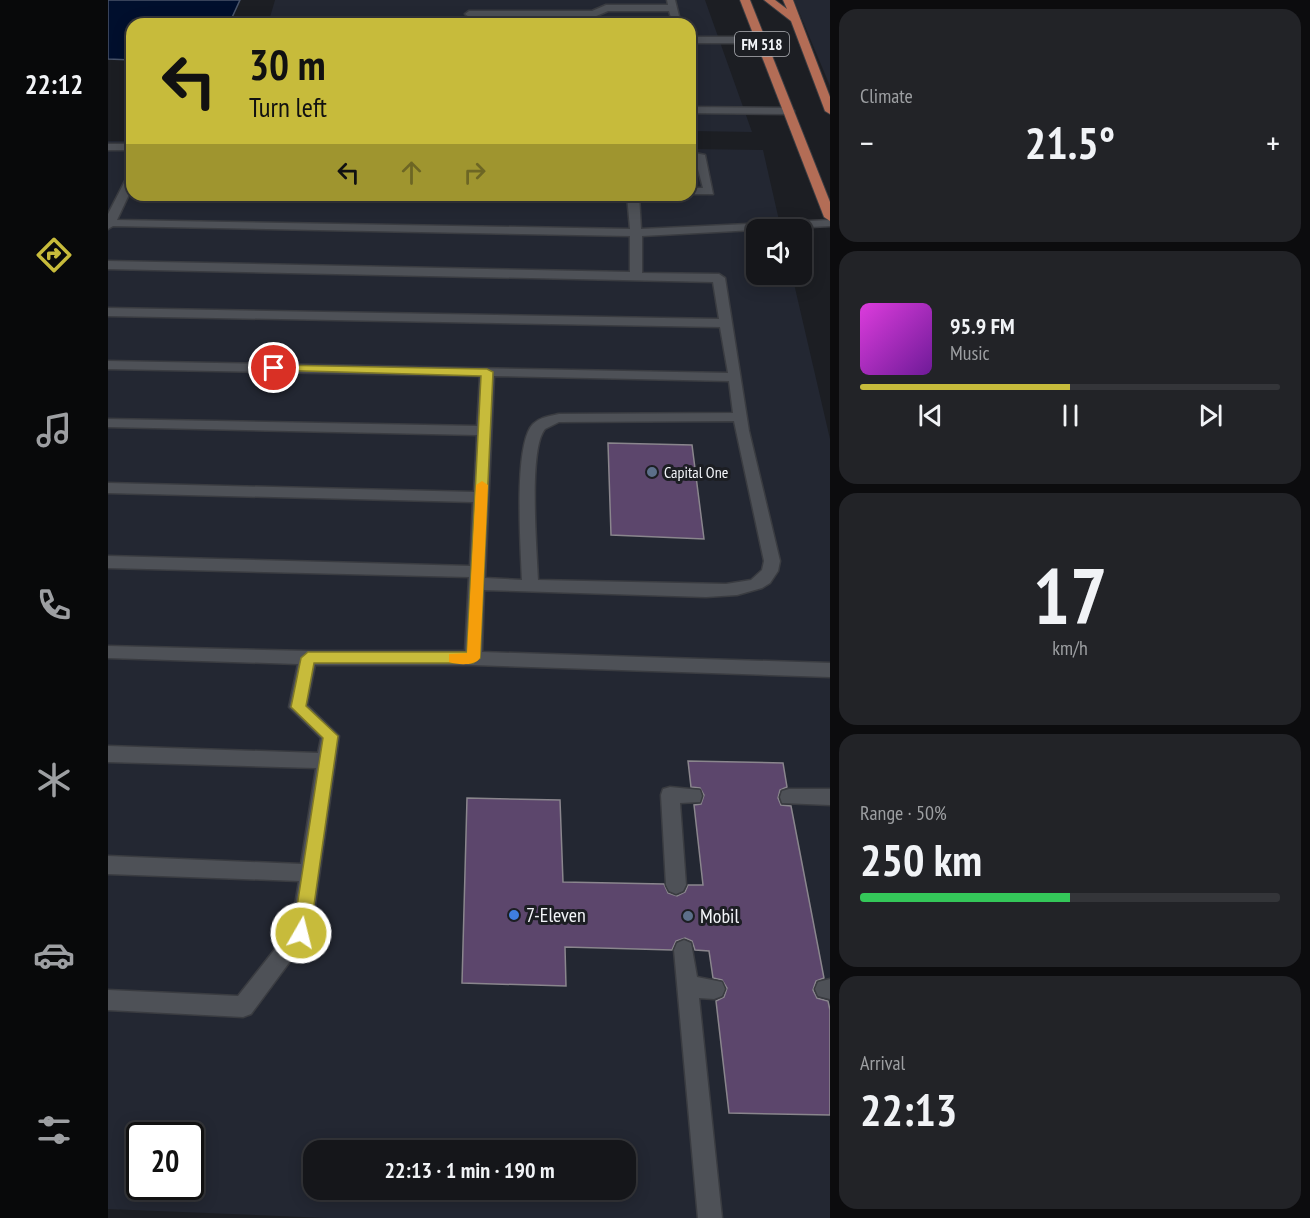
<!DOCTYPE html>
<html lang="en">
<head>
<meta charset="utf-8">
<style>
  body { margin:0; font-family:"PT Sans Narrow",sans-serif; background:#222327; color:#f1f3f6; height:100vh; display:flex; flex-direction:column; font-size:22px; white-space:nowrap }
  * { box-sizing:border-box; margin:0 }
  p { font-size:20px; color:#9d9fa2 }
  .icon { flex:none; width:33px; height:33px; fill:none; stroke:currentColor; stroke-width:2; stroke-linecap:round; stroke-linejoin:round }
  .map { position:relative; flex:1; overflow:hidden }
  .panel { display:flex; flex-direction:column; gap:9px; padding:9px; background:#0c0c0e; width:480px }
  .panel>* { flex:none }
  .top-card { position:absolute; left:18px; top:18px; width:570px; height:183px; border-radius:18px; box-shadow:0 3px 15px #0003,0 0 0 2px #343539; background:#c7bb3b; color:#111; overflow:hidden }
  .fabs { position:absolute; left:638px; top:219px; display:grid; gap:12px }
  .fabs a { display:grid; place-items:center; width:66px; height:66px; border-radius:12px; background:#15161a; box-shadow:0 3px 15px #0003,0 0 0 2px #343539; font-size:30px }
  .speed { position:absolute; left:18px; top:1122px; display:flex; gap:12px; font-size:30px; font-weight:700; text-align:center }
  .speed>* { display:grid; place-content:center; width:78px; height:78px; border-radius:50%; background:#15161a; box-shadow:0 3px 15px #0003,0 0 0 2px #343539; line-height:1 }
  .speed .limit { border:3px solid #111; border-radius:9px; background:#fff; color:#111 }
  .pin { position:absolute; display:grid; place-items:center; width:51px; height:51px; color:#fff; margin:-26px; border:3px solid #fff; border-radius:50%; box-shadow:0 2px 6px #0007 }
  .me { position:absolute; width:66px; margin:-33px; rotate:8deg; stroke-linejoin:round; filter:drop-shadow(0 0 4px #0008) }
  .turn { display:flex; align-items:center; gap:21px; height:126px; padding:0 24px; font-size:27px }
  .turn .icon { width:78px; height:78px; stroke-width:2.5 }
  .turn b { display:block; font-size:42px; line-height:51px }
  .lanes { display:flex; align-items:center; height:57px; padding:0 24px; background:#0003; justify-content:center; gap:30px; direction:ltr }
  .lanes .off { opacity:.35 }
  .big { font-size:45px; font-weight:600; line-height:1.1 }
  .panel .widget { flex:1; display:flex; flex-direction:column; justify-content:center; gap:9px; min-width:0; padding:0 21px; border-radius:18px; background:#222327 }
  .panel .dial { align-items:center; gap:0 }
  .dial b { font-size:78px; line-height:1 }
  .song { display:flex; align-items:center; gap:18px }
  .cover { width:72px; height:72px; border-radius:9px; background:linear-gradient(135deg,hsl(300 70% 55%),hsl(280 70% 35%)) }
  .played { height:6px; border-radius:3px; background:linear-gradient(90deg,#c7bb3b 50%,#343539 50%) }
  .keys { display:flex; justify-content:space-around; direction:ltr }
  .heat { display:flex; justify-content:space-between; align-items:center; font-size:33px; direction:ltr }
  .charge { height:9px; border-radius:4px; background:linear-gradient(90deg,#34c759 50%,#343539 0) }
  .trip { position:absolute; left:195px; top:1140px; width:333px; height:60px; border-radius:18px; background:#15161a; box-shadow:0 3px 15px #0003,0 0 0 2px #343539; font-weight:600; line-height:60px; text-align:center }
  main { display:flex; flex:1; min-height:0 }
  .menu { display:flex; flex-direction:column; width:108px; justify-content:space-around; align-items:center; background:#08090a; color:#9d9fa2 }
  .menu .icon { width:42px; height:42px }
  .menu .on { color:#c7bb3b }
  .menu b { font-size:27px; color:#f1f3f6 }
  .map>svg:first-child { display:block }
</style>
</head>
<body>
<main>
<nav class="menu">
<b>22:12</b>
<svg class="icon on" aria-label="directions" viewBox="0 0 24 24"><path d="M12 3l9 9-9 9-9-9zM9 14v-3h6M13 9l2 2-2 2"/></svg>
<svg class="icon" aria-label="music" viewBox="0 0 24 24"><path d="M9 18V5l10-2v13"/><circle cx="6" cy="18" r="3"/><circle cx="16" cy="16" r="3"/></svg>
<svg class="icon" aria-label="phone" viewBox="0 0 24 24"><path d="M5 4h4l2 5-3 2q2 4 5 5l2-3 5 2v4C11 20 4 13 5 4z"/></svg>
<svg class="icon" aria-label="climate" viewBox="0 0 24 24"><path d="M12 3v18M4 7l16 10M4 17L20 7"/></svg>
<svg class="icon" aria-label="car" viewBox="0 0 24 24"><path d="M5 17H2v-5l4-1 3-4h7l3 4 3 1v5h-3M9 17h6M6 11h13"/><circle cx="7" cy="17" r="2"/><circle cx="17" cy="17" r="2"/></svg>
<svg class="icon" aria-label="filters" viewBox="0 0 24 24"><path d="M4 7h16M4 17h16"/><circle cx="9" cy="7" r="2"/><circle cx="15" cy="17" r="2"/></svg>
</nav>
<div class="map">
<svg width="722" height="1218" viewBox="0 0 722 1218">
  <rect width="100%" height="100%" fill="#1c1e23"/>
  <!-- built -->
  <g fill="#232732" fill-rule="evenodd">
    <polygon points="167,0 597,0 644,132 582,131 582,24 160,24"/>
    <polygon points="686,0 722,0 722,86"/>
    <path d="M0 141H24V195H582V149L655 150 673 229 648 230V274L684 275 722 439V1218H219L0 1209ZM32 1136H82V1186H32ZM206 1150H518V1190H206Z"/>
  </g>
  <!-- water -->
  <polygon fill="#000f2d" stroke="#49546a" stroke-width="1.5" points="0,0 132,0 121,24 24,24 24,60 0,59"/>
  <!-- building -->
  <g fill="#5c466c" stroke="#8a868d" stroke-width="1.5">
    <polygon points="500,443 584,445 596,539 503,535"/>
    <polygon points="580,761 675,763 679,787 672,790 670,798 673,805 683,806 716,978 708,981 705,990 709,998 720,1001 722,1010 722,1115 621,1113 608,1001 616,997 619,988 614,980 605,978 601,951 587,950 584,941 577,938 568,941 564,950 457,947 458,986 354,983 359,798 452,800 455,882 556,884 560,893 569,896 577,892 580,885 595,885 586,805 593,804 596,795 592,788 583,787"/>
  </g>
  <g fill="none" stroke-linecap="round" stroke-linejoin="round">
    <defs>
      <g id="service">
        <polygon points="559,0 567,0 573,24 565,24 561,11 500,11 486,17 361,17 357,14 361,11 484,11 498,5 560,5"/>
        <polygon points="582,37 653,37 658,40 653,43 582,43"/>
        <polygon points="582,107 681,108 686,111 681,114 582,113"/>
        <rect x="0" y="144" width="24" height="6"/>
        <polygon points="582,152 597,155 605,194 582,194 582,188 595,188 587,158 582,158"/>
        <path d="M24 174V188L9 220 522 229 519 195H531L533 229 722 220V226L534 236V273L611 274 617 278 641 431 672 561 670 571 662 583 654 588 629 595 598 597 376 590 374 652 722 663V677L365 665H207L199 705 231 736 203 933 143 1014 135 1017 0 1010V990L130 996 183 929 191 881 0 874V856L193 864 208 768 0 762V746L210 753 213 738 181 707 190 664 0 658V646L200 651H357L361 577 0 568V556L362 566 365 502 0 493V483L366 492 369 435 0 427V419L369 426 372 376 0 369V361L620 373 612 327 0 316V308L611 319 605 282 0 269V261L522 272V236L5 226 0 229V214L19 177ZM386 376 621 381 625 413 451 414C442 416 432 417 425 424 405 444 413 549 414 580L377 578ZM626 421 656 561 654 570 643 580 618 584 430 580C429 551 420 449 437 429L451 422Z"/>
        <polygon points="562,787 592,790 594,796 592,802 572,803 578,885 575,891 568,894 561,891 558,885 553,795 555,789"/>
        <polygon points="681,789 722,789 722,805 674,803 672,797 674,791"/>
        <polygon points="576,940 583,943 589,977 614,982 617,989 614,996 606,999 591,998 614,1218 590,1218 566,950 569,943"/>
        <polygon points="722,979 722,999 710,996 707,989 710,982"/>
      </g>
      <g id="primary">
        <polygon points="632,0 642,0 722,202 722,221 716,217"/>
        <polygon points="656,0 667,0 679,9 675,0 685,0 722,97 722,114 717,111 683,21"/>
      </g>
    </defs>
    <!-- service casing -->
    <use href="#service" stroke="#3a3c41" stroke-width="3"/>
    <!-- primary casing -->
    <use href="#primary" stroke="#3a3c41" stroke-width="2"/>
    <!-- service -->
    <use href="#service" fill="#4e5157" fill-rule="evenodd"/>
    <!-- primary -->
    <use href="#primary" fill="#b36d56" fill-rule="evenodd"/>
  </g>
  <!-- route -->
  <polygon fill="#c7bb3b" stroke="#817a26" stroke-width="1.5" points="166,365 379,369 385,372 372,658 365,663 206,663 198,706 230,736 202,933 199,939 193,941 187,939 185,933 215,738 183,707 193,658 200,652 359,652 373,376 162,370 162,366"/>
  <!-- slow -->
  <path fill="#f59e0b" d="M374 481 380 485 372 658C367 666 350 665 341 662V654L359 653 368 485Z"/>
  <!-- markers -->
  <g fill="#5c6f8a" stroke="#1c1e23" stroke-width="2">
    <circle cx="544" cy="472" r="6"/>
    <circle cx="580" cy="916" r="6"/>
  </g>
  <circle fill="#3f7fe0" stroke="#1c1e23" stroke-width="2" cx="406" cy="915" r="6"/>
  <g text-anchor="middle" dominant-baseline="central" stroke-width="6" stroke-linejoin="round" paint-order="stroke">
    <!-- shield labels -->
    <rect fill="#1c1e23" stroke="#b2b4b9" stroke-width="1.5" x="627" y="32" width="54" height="24" rx="4.5"/>
    <g font-size="15" font-weight="bold" fill="#f3f5f9">
      <text x="654" y="44">FM 518</text>
    </g>
    <!-- poi labels -->
    <g font-size="16" fill="#f3f5f9" stroke="#1c1e23" text-anchor="start">
      <text x="556" y="472">Capital One</text>
    </g>
    <!-- near-poi labels -->
    <g font-size="20" fill="#f3f5f9" stroke="#1c1e23" text-anchor="start">
      <text x="418" y="915">7-Eleven</text>
      <text x="592" y="916">Mobil</text>
    </g>
  </g>
</svg>
<div class="fabs">
<a><svg class="icon" aria-label="sound" viewBox="0 0 24 24"><path d="M4 9h4l5-4v14l-5-4H4zM17 9q2 3 0 6"/></svg></a>
</div>
<div class="speed"><div class="limit">20</div></div>
<div class="pin" style="left:166px;top:368px;background:#d93025"><svg class="icon" aria-label="arrive" viewBox="0 0 24 24"><path d="M6 21V4h12l-3 4 3 4H6"/></svg></div>
<svg class="me" style="left:193px;top:933px" viewBox="-20 -20 40 40"><circle r="17" fill="#c7bb3b" stroke="#fff" stroke-width="3"/><path d="M0-11L8 9 0 5-8 9z" fill="#fff"/></svg>
<div class="trip">22:13 · 1 min · 190 m</div>
<div class="top-card">
<div class="turn"><svg class="icon" aria-label="left" viewBox="0 0 24 24"><path d="M17 20v-9H6M10 6l-5 5 5 5"/></svg><div><b>30 m</b>Turn left</div></div>
<div class="lanes"><svg class="icon" aria-label="left" viewBox="0 0 24 24"><path d="M17 20v-9H6M10 6l-5 5 5 5"/></svg><svg class="icon off" aria-label="ahead" viewBox="0 0 24 24"><path d="M12 20V5M6 11l6-6 6 6"/></svg><svg class="icon off" aria-label="right" viewBox="0 0 24 24"><path d="M7 20v-9h11M14 6l5 5-5 5"/></svg></div>
</div>
</div>
<section class="panel">
<div class="widget"><p>Climate</p>
<div class="heat"><a>−</a><b class="big">21.5°</b><a>+</a></div>
</div>
<div class="widget">
<div class="song"><i class="cover"></i><div><b>95.9 FM</b><p>Music</p></div></div>
<div class="played"></div>
<div class="keys"><svg class="icon" aria-label="previous" viewBox="0 0 24 24"><path d="M18 5L8 12l10 7zM5 5v14"/></svg><svg class="icon" aria-label="pause" viewBox="0 0 24 24"><path d="M8 5v14M16 5v14"/></svg><svg class="icon" aria-label="next" viewBox="0 0 24 24"><path d="M6 5l10 7-10 7zM19 5v14"/></svg></div>
</div>
<div class="widget dial"><b>17</b><p>km/h</p></div>
<div class="widget"><p>Range · 50%</p><b class="big">250 km</b><div class="charge"></div></div>
<div class="widget"><p>Arrival</p><b class="big">22:13</b></div>
</section>
</main>
</body>
</html>
